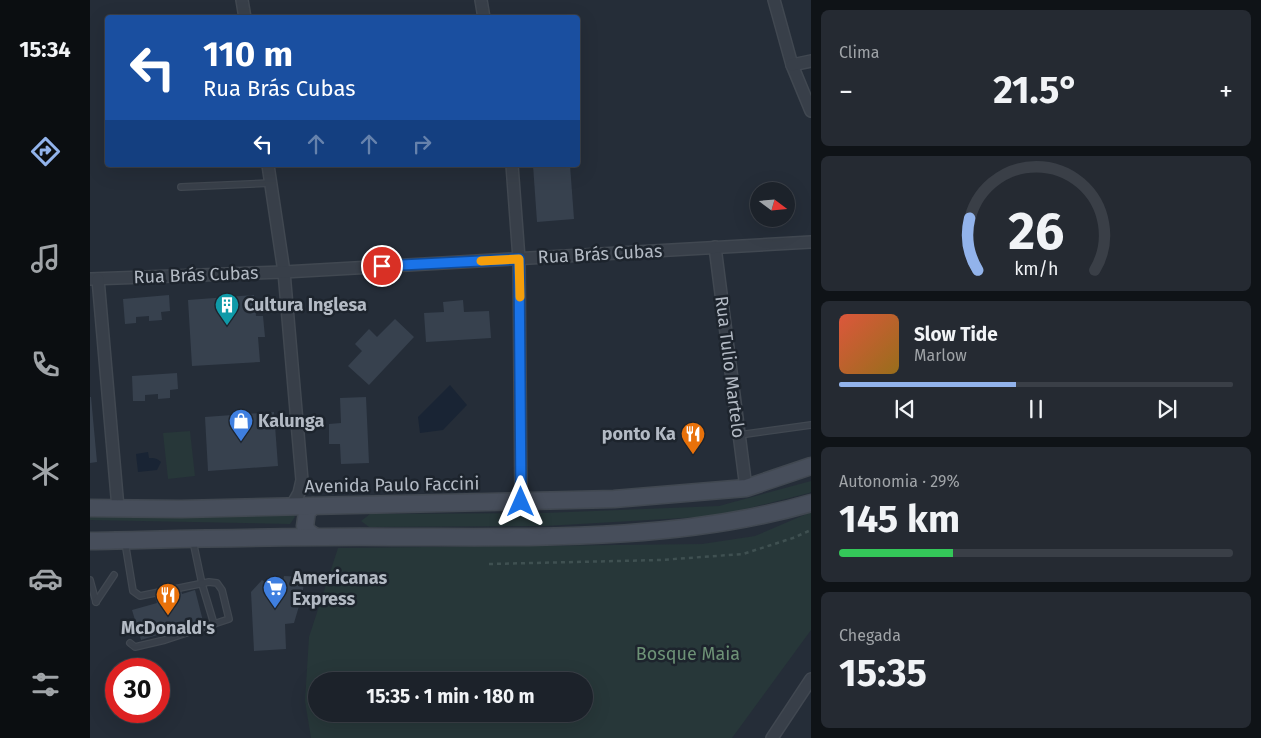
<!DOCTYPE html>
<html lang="pt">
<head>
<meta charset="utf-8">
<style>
  body { margin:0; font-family:"Fira Sans",sans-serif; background:#252a32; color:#f1f3f6; height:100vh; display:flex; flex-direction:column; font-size:19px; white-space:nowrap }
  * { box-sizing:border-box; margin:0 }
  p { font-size:16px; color:#a0a4a8 }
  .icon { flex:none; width:28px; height:28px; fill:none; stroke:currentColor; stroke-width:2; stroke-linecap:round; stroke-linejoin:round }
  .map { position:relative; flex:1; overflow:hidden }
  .details { display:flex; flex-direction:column; gap:10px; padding:10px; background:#0f1317; width:450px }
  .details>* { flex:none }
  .guide { position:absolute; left:15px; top:15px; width:475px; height:152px; border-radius:5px; box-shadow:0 5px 20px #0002,0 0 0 1px #3a3f47; background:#1a4fa0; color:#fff; overflow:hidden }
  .needle { width:32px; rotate:106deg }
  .controls { position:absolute; left:660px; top:182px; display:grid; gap:10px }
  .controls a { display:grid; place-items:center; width:45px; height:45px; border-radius:50%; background:#1c222a; box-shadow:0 5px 20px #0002,0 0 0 1px #3a3f47; font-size:25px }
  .speed { position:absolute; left:15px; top:658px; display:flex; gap:10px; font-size:25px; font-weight:700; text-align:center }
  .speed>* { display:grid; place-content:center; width:65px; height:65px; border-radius:50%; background:#1c222a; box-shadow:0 5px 20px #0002,0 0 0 1px #3a3f47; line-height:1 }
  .speed .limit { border:8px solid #d22; background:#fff; color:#111 }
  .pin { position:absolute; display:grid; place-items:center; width:42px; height:42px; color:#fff; margin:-21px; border:2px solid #fff; border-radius:50%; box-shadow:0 1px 5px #0007 }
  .me { position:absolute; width:55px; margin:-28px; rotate:0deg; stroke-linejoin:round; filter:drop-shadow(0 0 4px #0008) }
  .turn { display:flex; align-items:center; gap:18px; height:105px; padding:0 15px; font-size:22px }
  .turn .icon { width:65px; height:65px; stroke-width:2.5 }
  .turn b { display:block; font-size:35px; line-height:42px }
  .lanes { display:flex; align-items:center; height:48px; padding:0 15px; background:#0003; justify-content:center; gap:25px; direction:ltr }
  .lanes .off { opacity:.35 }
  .big { font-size:38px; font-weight:700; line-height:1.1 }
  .details .tile { flex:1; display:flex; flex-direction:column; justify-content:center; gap:8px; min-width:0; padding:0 18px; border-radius:8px; background:#252a32 }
  .details .dial { align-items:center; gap:0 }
  .dial svg { height:130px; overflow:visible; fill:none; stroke:#3a3f47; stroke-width:7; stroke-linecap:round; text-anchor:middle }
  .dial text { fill:#f1f3f6; stroke:none }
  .song { display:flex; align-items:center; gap:15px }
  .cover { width:60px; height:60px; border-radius:8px; background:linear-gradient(135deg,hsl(10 70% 55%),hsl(40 70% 35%)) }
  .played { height:5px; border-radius:2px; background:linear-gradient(90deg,#92b3eb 45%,#3a3f47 45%) }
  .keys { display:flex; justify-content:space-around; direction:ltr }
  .heat { display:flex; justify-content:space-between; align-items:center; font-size:28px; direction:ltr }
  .charge { height:8px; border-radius:4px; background:linear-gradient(90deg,#34c759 29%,#3a3f47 0) }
  .trip { position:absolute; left:218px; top:672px; width:285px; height:50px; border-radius:25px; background:#1c222a; box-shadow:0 5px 20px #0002,0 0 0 1px #3a3f47; font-weight:700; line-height:50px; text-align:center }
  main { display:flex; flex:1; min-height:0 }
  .dock { display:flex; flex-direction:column; width:90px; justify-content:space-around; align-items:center; background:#0b0e11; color:#a0a4a8 }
  .dock .icon { width:35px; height:35px }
  .dock .current { color:#92b3eb }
  .dock b { font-size:22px; color:#f1f3f6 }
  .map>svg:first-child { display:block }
</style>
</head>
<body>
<main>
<nav class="dock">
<b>15:34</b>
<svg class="icon current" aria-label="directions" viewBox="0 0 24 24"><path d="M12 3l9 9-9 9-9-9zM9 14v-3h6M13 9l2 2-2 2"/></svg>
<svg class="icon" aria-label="music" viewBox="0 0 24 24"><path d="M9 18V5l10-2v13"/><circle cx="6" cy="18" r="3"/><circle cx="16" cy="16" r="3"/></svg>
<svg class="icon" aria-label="phone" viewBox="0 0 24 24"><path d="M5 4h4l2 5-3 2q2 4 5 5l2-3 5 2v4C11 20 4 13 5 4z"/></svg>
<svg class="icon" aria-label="climate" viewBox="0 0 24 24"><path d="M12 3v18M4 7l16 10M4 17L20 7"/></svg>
<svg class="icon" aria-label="car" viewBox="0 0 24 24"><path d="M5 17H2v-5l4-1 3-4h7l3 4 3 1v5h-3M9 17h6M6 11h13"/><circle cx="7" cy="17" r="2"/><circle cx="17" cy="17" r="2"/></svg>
<svg class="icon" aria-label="filters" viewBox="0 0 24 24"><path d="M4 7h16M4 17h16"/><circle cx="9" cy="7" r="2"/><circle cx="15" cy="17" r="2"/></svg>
</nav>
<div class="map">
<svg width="721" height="738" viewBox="0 0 721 738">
  <rect width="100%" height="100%" fill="#252d38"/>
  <!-- green -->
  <g fill="#273739" fill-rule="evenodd">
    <polygon points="100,431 105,476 78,479 73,433"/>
    <polygon points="721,481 721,492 719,493 628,516 455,526 279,527 271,521 280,514 454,513 629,506"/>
    <polygon points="0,509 201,510 205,517 200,524 0,520"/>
    <path d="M721 512V630L642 738H221L215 701 219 637 248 548 612 544 665 536ZM494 681V714H226V681Z"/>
  </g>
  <!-- water -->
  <g fill="#192434">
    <polygon points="360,385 377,405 353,430 330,433 328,417"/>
    <path d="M58 452 59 458C64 458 67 458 71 462L67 470 48 472 46 454Z"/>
  </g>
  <!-- building -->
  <g fill="#37414e">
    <polygon points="443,165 480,165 484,219 447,222"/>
    <polygon points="79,295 80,311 71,312 72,320 59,321 59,316 46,317 46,323 35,324 33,299"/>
    <polygon points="164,295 166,316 173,316 175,337 168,337 170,362 102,366 98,300"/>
    <polygon points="373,300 374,312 399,311 401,338 336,342 334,313 354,312 353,302"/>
    <polygon points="305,319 324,337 279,385 258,366 272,351 265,344 279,329 287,337"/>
    <polygon points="87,373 88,389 80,390 80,398 68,399 68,394 55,395 55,401 43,401 42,376"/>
    <polygon points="0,397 1,397 7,462 0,463"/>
    <polygon points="276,397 279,463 251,464 250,444 239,444 239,424 251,423 250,398"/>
    <polygon points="184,412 188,466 118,471 115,417"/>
    <polygon points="194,576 215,577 212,596 204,623 195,624 196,649 164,651 161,592 172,580 180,586 192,585"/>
    <polygon points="91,590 92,594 105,590 113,621 51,640 42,610 67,603 65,597"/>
  </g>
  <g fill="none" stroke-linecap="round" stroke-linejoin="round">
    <defs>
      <g id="lane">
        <polyline points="91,187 181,183"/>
        <polyline points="649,435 721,425"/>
        <polyline points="103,541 112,584 124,624"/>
        <polyline points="35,542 43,591 50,596 119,582 127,583 132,590 139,619 75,640 45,647 40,643"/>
        <polyline points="0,580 6,602"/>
        <polyline points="6,602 24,575"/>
      </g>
      <g id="street">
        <polyline points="152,0 155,18"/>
        <polyline points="391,0 394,18"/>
        <polyline points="684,0 702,65 721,111"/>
        <polyline points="702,65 721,61"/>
        <polyline points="178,165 194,272 212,480 209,493 201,507"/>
        <polyline points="422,165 429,259 431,502"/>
        <polyline points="625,247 656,488"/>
        <polyline points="0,279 194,272 721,242"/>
        <polyline points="8,279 28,508"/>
        <polyline points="682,738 721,679"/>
      </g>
      <g id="secondary">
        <polyline points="223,506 217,512 215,526 218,532 224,536"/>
        <polyline points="0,508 91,509 524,499 656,488 721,466"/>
        <path d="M0 541C101 539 201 536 302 537 440 537 587 542 721 503"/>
      </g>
    </defs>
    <!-- lane casing -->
    <use href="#lane" stroke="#414851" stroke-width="8"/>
    <!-- street casing -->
    <use href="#street" stroke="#414851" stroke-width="14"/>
    <!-- secondary casing -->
    <use href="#secondary" stroke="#414851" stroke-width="19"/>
    <!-- path -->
    <polyline stroke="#3f5051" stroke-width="2.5" stroke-dasharray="4 4" stroke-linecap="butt" points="399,564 571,560 653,554 703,538 721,530"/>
    <!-- lane -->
    <use href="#lane" stroke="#383f49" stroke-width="5.5"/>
    <!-- street -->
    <use href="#street" stroke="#383f49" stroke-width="11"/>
    <!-- secondary -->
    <use href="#secondary" stroke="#474e5b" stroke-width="16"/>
  </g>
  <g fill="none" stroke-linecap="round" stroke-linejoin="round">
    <defs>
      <polyline id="route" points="292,266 429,259 431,502"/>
    </defs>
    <!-- route casing -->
    <use href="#route" stroke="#114b97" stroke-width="12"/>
    <!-- route -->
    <use href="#route" stroke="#1a73e8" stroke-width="9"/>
    <!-- slow -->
    <polyline stroke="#f59e0b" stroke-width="9" points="391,261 429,259 430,297"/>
  </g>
  <!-- icons -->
  <defs>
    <symbol id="building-pin" viewBox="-11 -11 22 30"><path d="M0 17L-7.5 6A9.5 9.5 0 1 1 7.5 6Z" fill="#0f9aa8" stroke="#1d242d"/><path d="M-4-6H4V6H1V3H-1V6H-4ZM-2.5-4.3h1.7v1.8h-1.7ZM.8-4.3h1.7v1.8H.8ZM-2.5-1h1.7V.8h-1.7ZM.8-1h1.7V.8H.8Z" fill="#fff"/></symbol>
    <symbol id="shop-pin" viewBox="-11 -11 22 30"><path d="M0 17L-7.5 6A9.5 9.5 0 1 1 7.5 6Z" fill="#3f7fe0" stroke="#1d242d"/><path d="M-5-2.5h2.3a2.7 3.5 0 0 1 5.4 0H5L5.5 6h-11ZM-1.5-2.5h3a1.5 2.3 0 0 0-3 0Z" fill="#fff"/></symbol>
    <symbol id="restaurant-pin" viewBox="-11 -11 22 30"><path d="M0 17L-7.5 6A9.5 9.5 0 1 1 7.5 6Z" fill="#e8710a" stroke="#1d242d"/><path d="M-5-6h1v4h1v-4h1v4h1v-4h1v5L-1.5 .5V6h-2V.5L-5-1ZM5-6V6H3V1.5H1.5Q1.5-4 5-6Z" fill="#fff"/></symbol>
    <symbol id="supermarket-pin" viewBox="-11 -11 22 30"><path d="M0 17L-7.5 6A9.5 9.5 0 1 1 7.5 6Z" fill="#3f7fe0" stroke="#1d242d"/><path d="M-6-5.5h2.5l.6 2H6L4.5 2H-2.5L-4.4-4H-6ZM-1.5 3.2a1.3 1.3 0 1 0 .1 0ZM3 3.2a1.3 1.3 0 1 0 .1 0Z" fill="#fff"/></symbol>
  </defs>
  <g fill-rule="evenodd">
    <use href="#building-pin" x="123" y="291" width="28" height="38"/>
    <use href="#shop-pin" x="137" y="407" width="28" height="38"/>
    <use href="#restaurant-pin" x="589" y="420" width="28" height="38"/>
    <use href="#supermarket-pin" x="171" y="574" width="28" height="38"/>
    <use href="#restaurant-pin" x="64" y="581" width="28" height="38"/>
  </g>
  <g text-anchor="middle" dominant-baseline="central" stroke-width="5" stroke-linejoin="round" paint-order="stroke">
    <!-- street labels -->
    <g font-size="18" fill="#b3bac4" stroke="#1d242d">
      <text transform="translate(510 254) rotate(-3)">Rua Brás Cubas</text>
      <text transform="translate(106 275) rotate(-2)">Rua Brás Cubas</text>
      <text transform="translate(640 367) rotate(83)">Rua Tulio Martelo</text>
      <text transform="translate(302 485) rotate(-1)">Avenida Paulo Faccini</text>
    </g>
    <!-- poi labels -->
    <g font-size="18" font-weight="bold" fill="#b3bac4" stroke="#1d242d" text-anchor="start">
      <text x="154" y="305">Cultura Inglesa</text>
      <text x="168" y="421">Kalunga</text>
      <text x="586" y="434" text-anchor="end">ponto Ka</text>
      <text x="202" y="578">Americanas<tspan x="202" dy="21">Express</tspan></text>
      <text x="78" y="628" text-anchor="middle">McDonald's</text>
    </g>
    <!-- park labels -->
    <g font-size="18" fill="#6d9276" stroke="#1d242d">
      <text x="598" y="654">Bosque Maia</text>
    </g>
  </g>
</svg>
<div class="controls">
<a><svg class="needle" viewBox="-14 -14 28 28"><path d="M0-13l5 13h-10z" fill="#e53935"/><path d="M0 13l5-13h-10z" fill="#a0a4a8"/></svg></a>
</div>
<div class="speed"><div class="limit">30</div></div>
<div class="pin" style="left:292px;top:266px;background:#d93025"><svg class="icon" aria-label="arrive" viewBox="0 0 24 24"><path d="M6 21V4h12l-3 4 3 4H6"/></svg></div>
<svg class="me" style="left:431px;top:502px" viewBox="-20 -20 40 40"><path d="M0-17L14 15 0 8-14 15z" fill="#1a73e8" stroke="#fff" stroke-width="4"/></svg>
<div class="trip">15:35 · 1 min · 180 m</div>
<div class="guide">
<div class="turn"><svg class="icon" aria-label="left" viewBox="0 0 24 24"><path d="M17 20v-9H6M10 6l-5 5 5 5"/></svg><div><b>110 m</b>Rua Brás Cubas</div></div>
<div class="lanes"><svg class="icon" aria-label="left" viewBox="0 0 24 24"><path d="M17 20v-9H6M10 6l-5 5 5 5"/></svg><svg class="icon off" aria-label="ahead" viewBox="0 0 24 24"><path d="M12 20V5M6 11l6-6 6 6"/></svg><svg class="icon off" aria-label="ahead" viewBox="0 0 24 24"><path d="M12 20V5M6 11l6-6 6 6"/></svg><svg class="icon off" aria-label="right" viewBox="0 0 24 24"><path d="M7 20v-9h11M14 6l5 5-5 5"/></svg></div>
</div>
</div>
<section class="details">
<div class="tile"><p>Clima</p>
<div class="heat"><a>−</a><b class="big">21.5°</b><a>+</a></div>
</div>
<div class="tile dial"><svg viewBox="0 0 100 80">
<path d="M14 69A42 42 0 1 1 86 69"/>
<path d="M14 69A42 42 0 0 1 9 37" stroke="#92b3eb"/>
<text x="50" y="56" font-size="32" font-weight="700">26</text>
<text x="50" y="72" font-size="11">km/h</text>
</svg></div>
<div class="tile">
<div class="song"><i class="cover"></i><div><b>Slow Tide</b><p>Marlow</p></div></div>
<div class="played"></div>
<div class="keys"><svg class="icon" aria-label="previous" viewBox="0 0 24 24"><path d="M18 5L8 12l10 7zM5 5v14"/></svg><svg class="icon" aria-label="pause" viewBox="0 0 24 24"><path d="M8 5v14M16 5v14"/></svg><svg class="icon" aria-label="next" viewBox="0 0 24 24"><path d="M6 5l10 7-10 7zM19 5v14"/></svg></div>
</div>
<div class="tile"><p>Autonomia · 29%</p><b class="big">145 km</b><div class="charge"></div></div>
<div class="tile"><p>Chegada</p><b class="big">15:35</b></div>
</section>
</main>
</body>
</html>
